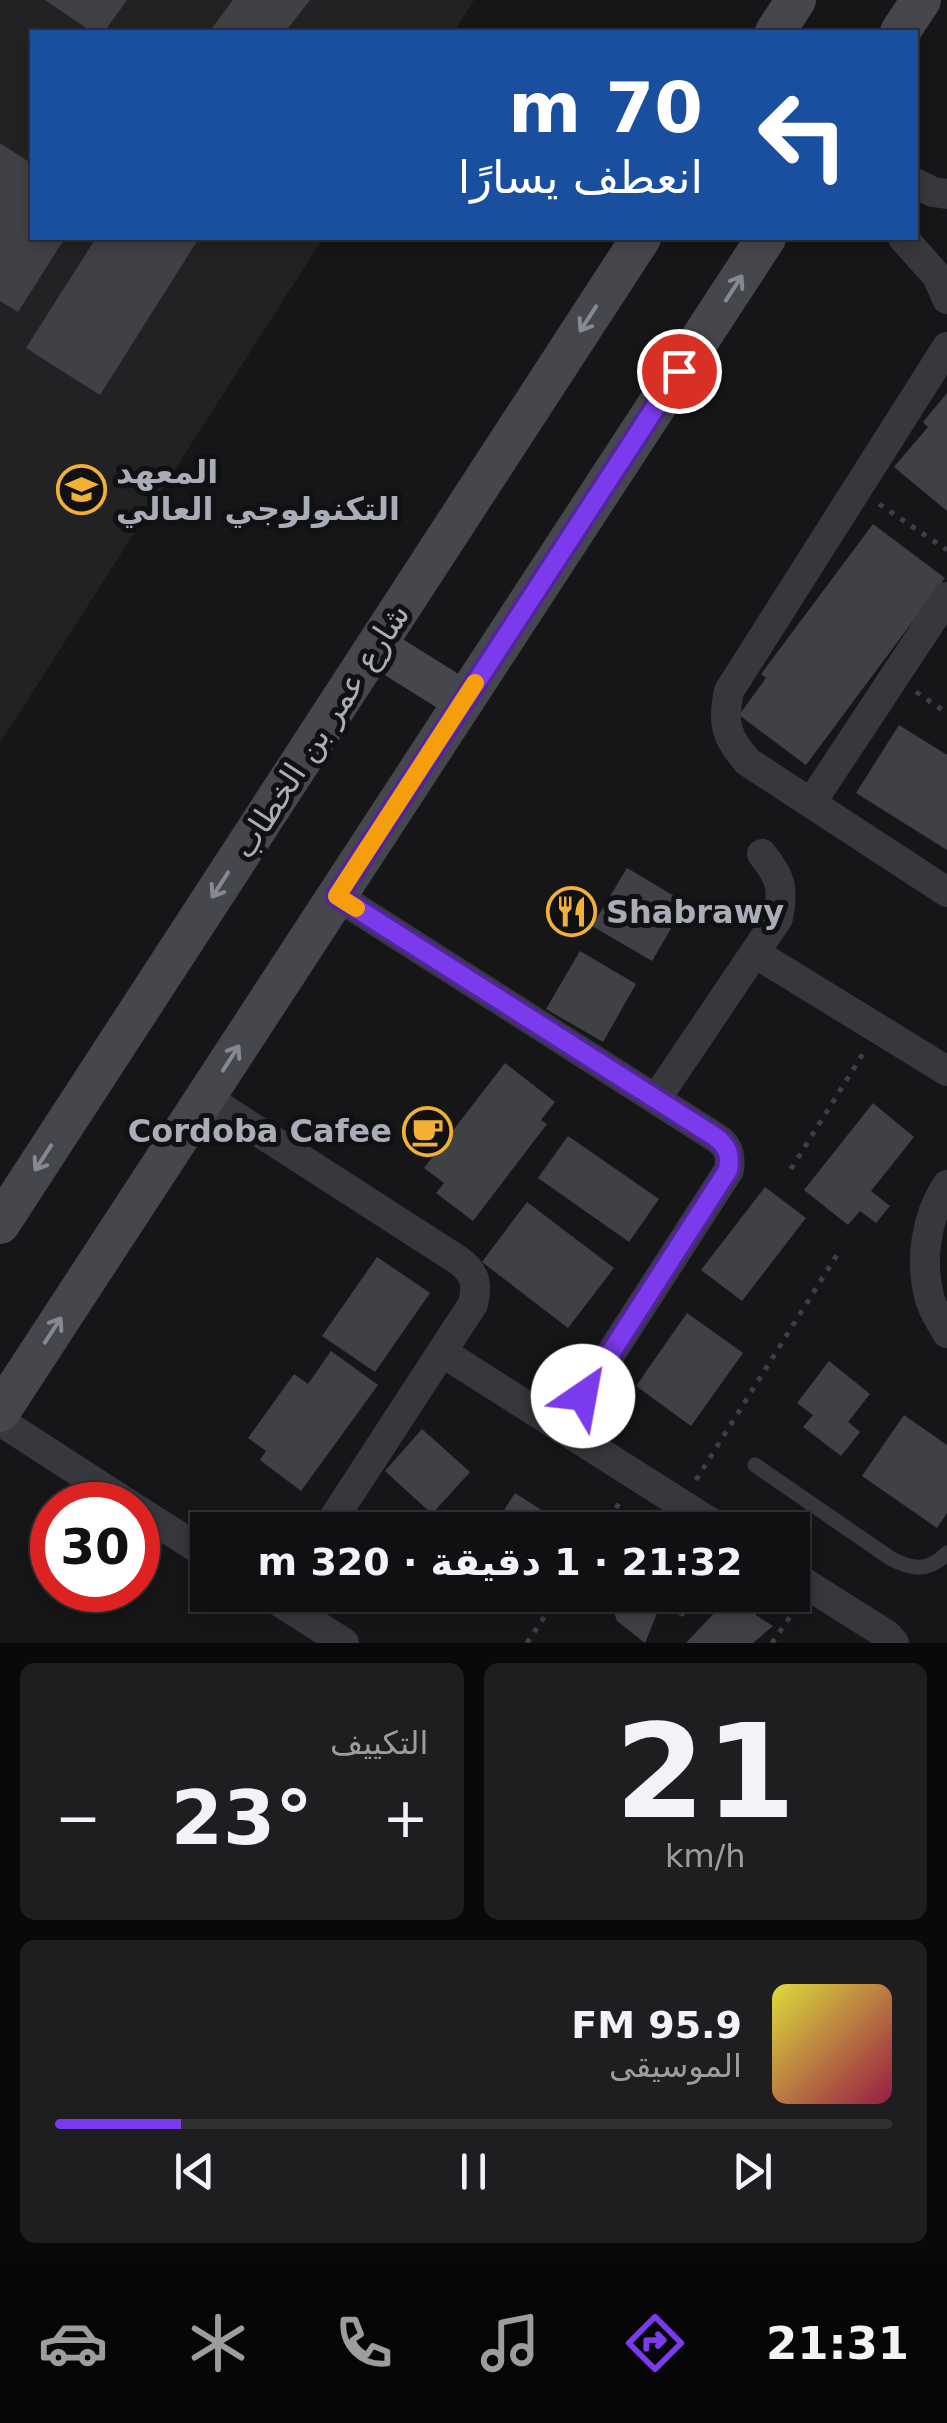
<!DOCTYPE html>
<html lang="ar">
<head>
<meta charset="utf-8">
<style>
  body { margin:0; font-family:"DejaVu Sans","Noto Naskh Arabic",sans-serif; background:#1e1e20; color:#f1f3f6; direction:rtl; height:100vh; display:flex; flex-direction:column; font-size:38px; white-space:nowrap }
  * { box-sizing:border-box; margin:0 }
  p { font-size:32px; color:#9c9d9f }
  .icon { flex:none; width:55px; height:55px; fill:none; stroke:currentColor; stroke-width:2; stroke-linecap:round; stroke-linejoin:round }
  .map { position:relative; height:1643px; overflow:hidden; direction:ltr }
  .sheet { display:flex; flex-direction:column; gap:20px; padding:20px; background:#09090a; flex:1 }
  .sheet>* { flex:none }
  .hud { position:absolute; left:30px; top:30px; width:888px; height:210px; border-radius:0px; box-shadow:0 5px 15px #0003,0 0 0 2px #303032; direction:rtl; background:#1a4fa0; color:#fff; overflow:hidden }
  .speed { position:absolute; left:30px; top:1482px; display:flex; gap:20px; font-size:50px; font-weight:700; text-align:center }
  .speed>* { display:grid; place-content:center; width:130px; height:130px; border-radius:50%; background:#101012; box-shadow:0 5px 15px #0003,0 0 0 2px #303032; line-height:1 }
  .speed .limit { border:15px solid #d22; background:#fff; color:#111 }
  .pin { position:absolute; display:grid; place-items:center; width:85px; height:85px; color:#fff; margin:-42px; border:5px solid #fff; border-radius:50%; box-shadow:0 2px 10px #0007 }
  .me { position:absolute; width:110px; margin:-55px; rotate:33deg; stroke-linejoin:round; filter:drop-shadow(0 0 8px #0008) }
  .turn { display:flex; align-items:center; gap:35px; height:210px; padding:0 50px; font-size:45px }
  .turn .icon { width:130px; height:130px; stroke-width:2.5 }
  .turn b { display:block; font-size:70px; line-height:85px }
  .big { font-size:75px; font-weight:600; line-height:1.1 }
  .sheet .card { flex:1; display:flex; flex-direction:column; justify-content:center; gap:15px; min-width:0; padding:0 35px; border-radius:15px; background:#1e1e20 }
  .sheet .dial { align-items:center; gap:0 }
  .dial b { font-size:130px; line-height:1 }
  .song { display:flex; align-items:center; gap:30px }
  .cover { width:120px; height:120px; border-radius:15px; background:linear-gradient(135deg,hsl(60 70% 55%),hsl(340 70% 35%)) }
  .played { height:10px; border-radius:5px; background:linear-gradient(90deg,#7c3aed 15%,#303032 15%) }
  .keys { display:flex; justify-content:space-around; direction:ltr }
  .heat { display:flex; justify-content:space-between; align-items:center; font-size:55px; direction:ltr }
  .sheet .tiles { flex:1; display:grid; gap:20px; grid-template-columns:1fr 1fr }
  .card:last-child { grid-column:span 2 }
  .trip { position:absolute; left:190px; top:1512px; width:620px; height:100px; border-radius:0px; background:#101012; box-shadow:0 5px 15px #0003,0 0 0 2px #303032; font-weight:600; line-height:100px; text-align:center; direction:rtl }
  .tab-bar { display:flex; height:160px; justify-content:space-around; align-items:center; background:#060607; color:#9c9d9f }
  .tab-bar .icon { width:70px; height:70px }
  .tab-bar .on { color:#7c3aed }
  .tab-bar b { font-size:45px; color:#f1f3f6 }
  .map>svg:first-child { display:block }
</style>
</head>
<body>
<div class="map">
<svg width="947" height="1643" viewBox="0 0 947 1643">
  <rect width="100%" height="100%" fill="#161618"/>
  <!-- built -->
  <polygon fill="#222225" points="0,0 474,0 454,32 32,32 32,238 323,238 0,743"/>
  <!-- building -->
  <g fill="#404145">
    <polygon points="45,0 127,0 104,32 92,32"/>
    <polygon points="233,0 310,0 285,32 209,32"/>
    <polygon points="0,143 32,164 32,238 65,238 18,312 0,301"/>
    <polygon points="96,238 199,238 100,395 26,348"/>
    <polygon points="947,393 947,511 894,467 928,427 923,422"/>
    <polygon points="873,524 945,578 806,765 739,715 766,678 761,674"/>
    <polygon points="899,725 947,755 947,850 856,793"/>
    <polygon points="627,868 686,903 652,961 592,926"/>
    <polygon points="580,951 636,984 603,1042 546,1009"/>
    <polygon points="505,1063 555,1102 541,1120 547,1124 473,1221 436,1193 444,1183 424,1168"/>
    <polygon points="873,1103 914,1137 871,1191 890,1206 876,1223 860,1211 848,1225 804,1190"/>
    <polygon points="568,1136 659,1199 629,1242 538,1178"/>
    <polygon points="765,1187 806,1218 742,1301 701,1270"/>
    <polygon points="527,1202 614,1268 568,1328 482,1262"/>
    <polygon points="377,1257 430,1293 375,1372 322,1336"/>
    <polygon points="687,1313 743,1353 691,1426 636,1386"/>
    <polygon points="331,1351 378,1385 301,1491 260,1460 266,1451 248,1438 294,1374 308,1384"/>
    <polygon points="829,1361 870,1394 848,1422 860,1432 841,1456 803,1427 813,1415 797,1403"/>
    <polygon points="904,1415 947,1445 947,1513 937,1528 862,1476"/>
    <polygon points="422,1429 470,1472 432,1514 385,1471"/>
    <polygon points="515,1493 568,1527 566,1530 491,1530"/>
    <polygon points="615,1595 698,1595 683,1617 660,1606 645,1643 617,1621 610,1601"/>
    <polygon points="731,1595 746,1603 758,1600 756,1615 773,1626 753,1643 686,1643"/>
  </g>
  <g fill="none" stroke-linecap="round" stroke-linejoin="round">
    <!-- path -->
    <g stroke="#3d3f44" stroke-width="5" stroke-dasharray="5 8" stroke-linecap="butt">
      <polyline points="879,504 947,550"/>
      <polyline points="916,692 947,713"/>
      <polyline points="791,1169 864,1052"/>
      <polyline points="696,1480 840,1250"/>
      <polyline points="602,1530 622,1499"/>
      <polyline points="527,1643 559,1595"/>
      <polyline points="772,1643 796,1608"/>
    </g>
    <!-- lane -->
    <path stroke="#37383d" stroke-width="15" d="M755 1465 890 1558C912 1570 929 1572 947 1553"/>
    <!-- street -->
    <g stroke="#37383d" stroke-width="30">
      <polyline points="915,183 933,192 947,194"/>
      <polyline points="903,238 937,276 947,299"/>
      <path d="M947 347 729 691C722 722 726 738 748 762L947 892"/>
      <polyline points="811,803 947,597"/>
      <path d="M337 896 715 1137C728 1145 731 1154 729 1170L562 1429"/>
      <polyline points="755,953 947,1071"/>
      <path d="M205 1097 458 1260C475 1272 478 1284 473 1304L326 1530"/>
      <path d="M656 1099 778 918C784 888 781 878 762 854"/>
      <path d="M947 1185C926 1217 920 1259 929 1296 932 1309 941 1322 947 1333"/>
      <polyline points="442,1352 722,1530"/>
      <polyline points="0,1421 130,1505"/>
      <polyline points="138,1510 208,1555"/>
      <polyline points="792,1575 887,1635 894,1643"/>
      <polyline points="269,1595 344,1643"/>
    </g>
    <!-- secondary -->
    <g stroke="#45474d" stroke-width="40">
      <polyline points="775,32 796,0"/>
      <polyline points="900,32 921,0"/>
      <polyline points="376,646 464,701"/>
      <polyline points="0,1224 641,238"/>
      <polyline points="0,1412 766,238"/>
    </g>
  </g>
  <!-- one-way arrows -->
  <defs><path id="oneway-shaft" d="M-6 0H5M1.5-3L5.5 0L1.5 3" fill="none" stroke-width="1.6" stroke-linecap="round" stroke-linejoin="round" transform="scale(2.5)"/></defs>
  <g stroke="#858993">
    <use href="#oneway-shaft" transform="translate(734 288) rotate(-57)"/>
    <use href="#oneway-shaft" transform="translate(588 319) rotate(123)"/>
    <use href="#oneway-shaft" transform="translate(220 885) rotate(123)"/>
    <use href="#oneway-shaft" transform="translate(231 1058) rotate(-57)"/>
    <use href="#oneway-shaft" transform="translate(43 1158) rotate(123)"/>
    <use href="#oneway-shaft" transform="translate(53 1330) rotate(-57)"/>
  </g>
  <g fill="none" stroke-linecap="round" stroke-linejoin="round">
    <defs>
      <path id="route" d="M583 1396 728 1170C731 1154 727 1145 714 1136L337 896 679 371"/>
    </defs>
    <!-- route casing -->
    <use href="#route" stroke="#51269a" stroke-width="25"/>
    <!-- route -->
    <use href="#route" stroke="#7c3aed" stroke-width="18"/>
    <!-- slow -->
    <polyline stroke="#f59e0b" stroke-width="18" points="356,908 337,896 475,683"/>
  </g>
  <!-- icons -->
  <defs>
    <symbol id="university-ring" viewBox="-11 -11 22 22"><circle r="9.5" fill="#111113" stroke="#f2b134" stroke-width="1.5"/><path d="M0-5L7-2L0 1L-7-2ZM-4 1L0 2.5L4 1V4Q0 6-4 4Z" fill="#f2b134"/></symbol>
    <symbol id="restaurant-ring" viewBox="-11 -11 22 22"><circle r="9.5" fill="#111113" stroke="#f2b134" stroke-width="1.5"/><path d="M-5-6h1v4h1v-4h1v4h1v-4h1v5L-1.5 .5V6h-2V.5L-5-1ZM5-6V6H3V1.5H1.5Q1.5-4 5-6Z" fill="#f2b134"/></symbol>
    <symbol id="cafe-ring" viewBox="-11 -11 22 22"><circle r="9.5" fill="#111113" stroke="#f2b134" stroke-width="1.5"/><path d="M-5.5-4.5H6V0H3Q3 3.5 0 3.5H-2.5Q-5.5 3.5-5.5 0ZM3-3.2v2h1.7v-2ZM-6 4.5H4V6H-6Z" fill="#f2b134"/></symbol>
  </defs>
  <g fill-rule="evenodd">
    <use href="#university-ring" x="54" y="462" width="55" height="55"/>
    <use href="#restaurant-ring" x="544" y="884" width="55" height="55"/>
    <use href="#cafe-ring" x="400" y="1104" width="55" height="55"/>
  </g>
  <g text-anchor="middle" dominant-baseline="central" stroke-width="10" stroke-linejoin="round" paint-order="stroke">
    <!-- poi labels -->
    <g font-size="32" font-weight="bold" fill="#a8adb8" stroke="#111113" text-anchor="start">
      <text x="116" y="472">المعهد<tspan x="116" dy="37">التكنولوجي العالي</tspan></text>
      <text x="606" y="912">Shabrawy</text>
      <text x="392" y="1131" text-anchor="end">Cordoba Cafee</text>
    </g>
    <!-- street labels -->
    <g font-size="32" fill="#a8adb8" stroke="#111113">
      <text transform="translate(321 731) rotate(-57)">شارع عمر بن الخطاب</text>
    </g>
  </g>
</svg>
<div class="speed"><div class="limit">30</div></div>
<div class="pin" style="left:679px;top:371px;background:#d93025"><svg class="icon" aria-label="arrive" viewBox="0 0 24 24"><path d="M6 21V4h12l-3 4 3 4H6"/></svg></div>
<svg class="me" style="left:583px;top:1396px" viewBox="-20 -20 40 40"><circle r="19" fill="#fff"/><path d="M0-13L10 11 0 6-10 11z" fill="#7c3aed"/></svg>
<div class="trip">21:32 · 1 دقيقة · 320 m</div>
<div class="hud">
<div class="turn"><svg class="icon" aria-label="left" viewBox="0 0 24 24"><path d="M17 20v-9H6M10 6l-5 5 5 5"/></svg><div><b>70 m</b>انعطف يسارًا</div></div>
</div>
</div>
<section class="sheet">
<div class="tiles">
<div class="card dial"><b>21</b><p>km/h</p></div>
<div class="card"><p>التكييف</p>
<div class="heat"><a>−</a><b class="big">23°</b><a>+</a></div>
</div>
<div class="card">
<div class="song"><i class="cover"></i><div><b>95.9 FM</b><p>الموسيقى</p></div></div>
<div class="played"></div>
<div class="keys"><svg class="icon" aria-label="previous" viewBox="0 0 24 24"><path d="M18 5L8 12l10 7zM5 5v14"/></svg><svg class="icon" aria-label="pause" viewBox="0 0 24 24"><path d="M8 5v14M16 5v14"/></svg><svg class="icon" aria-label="next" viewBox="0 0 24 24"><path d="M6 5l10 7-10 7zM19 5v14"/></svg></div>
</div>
</div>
</section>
<nav class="tab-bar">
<b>21:31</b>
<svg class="icon on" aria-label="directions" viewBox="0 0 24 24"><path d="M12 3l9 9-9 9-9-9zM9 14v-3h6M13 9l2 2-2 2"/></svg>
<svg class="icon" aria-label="music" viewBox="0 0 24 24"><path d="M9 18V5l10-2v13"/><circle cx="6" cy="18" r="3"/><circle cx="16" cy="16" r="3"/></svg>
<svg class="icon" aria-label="phone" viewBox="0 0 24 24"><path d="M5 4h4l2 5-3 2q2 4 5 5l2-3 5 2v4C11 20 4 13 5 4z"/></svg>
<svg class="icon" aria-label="climate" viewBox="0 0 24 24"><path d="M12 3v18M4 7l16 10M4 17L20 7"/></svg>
<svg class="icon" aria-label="car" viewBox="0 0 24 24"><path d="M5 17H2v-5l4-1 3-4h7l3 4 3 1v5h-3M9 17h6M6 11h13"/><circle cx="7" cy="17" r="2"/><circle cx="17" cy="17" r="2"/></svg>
</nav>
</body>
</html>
